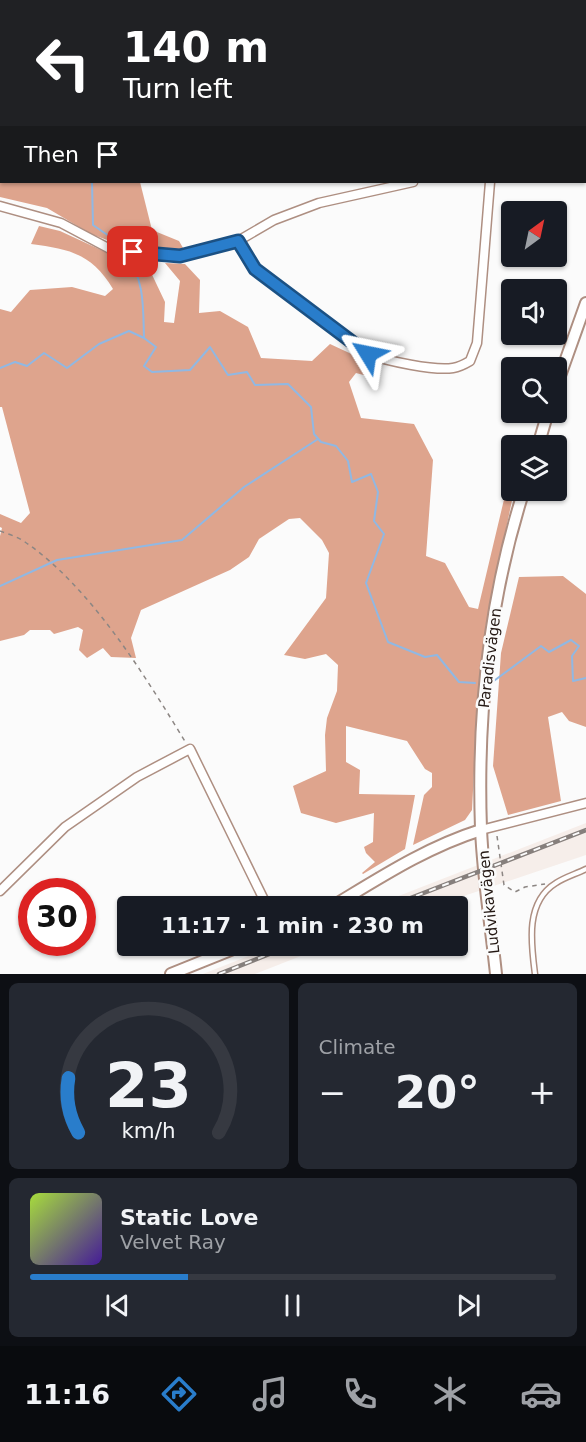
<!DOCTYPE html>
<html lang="en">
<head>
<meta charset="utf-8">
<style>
  body { margin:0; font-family:"DejaVu Sans",sans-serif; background:#242831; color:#f1f3f6; height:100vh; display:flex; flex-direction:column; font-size:22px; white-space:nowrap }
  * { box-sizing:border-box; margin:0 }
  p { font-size:20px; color:#9ea1a6 }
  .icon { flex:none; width:33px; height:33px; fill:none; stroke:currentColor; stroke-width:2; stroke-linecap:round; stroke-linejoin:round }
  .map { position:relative; height:974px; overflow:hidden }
  .side { display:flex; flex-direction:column; gap:9px; padding:9px; background:#0d0f14; flex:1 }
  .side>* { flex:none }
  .top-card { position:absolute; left:0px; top:0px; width:586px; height:183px; box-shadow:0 2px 4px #0004; background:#202124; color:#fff; overflow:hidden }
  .needle { width:39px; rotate:33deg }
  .tools { position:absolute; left:501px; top:201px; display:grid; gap:12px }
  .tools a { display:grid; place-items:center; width:66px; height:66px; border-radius:6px; background:#171b24; box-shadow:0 2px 4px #0004; font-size:30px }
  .speed { position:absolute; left:18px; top:878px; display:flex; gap:12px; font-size:30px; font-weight:700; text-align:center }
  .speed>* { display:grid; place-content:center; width:78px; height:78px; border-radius:50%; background:#171b24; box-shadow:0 2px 4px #0004; line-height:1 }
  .speed .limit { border:9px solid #d22; background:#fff; color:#111 }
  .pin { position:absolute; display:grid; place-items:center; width:51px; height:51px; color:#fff; margin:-26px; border-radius:12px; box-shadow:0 3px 9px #0006 }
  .me { position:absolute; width:66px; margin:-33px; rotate:305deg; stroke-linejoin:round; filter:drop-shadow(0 0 4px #0008) }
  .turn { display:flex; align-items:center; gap:21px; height:126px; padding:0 24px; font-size:27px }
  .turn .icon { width:78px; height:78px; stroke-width:2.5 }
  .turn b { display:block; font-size:42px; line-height:51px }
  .then { display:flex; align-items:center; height:57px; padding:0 24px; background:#0003; gap:12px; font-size:22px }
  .big { font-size:45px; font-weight:700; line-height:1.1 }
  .side .card { flex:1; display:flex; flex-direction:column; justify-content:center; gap:9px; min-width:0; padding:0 21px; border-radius:9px; background:#242831 }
  .side .dial { align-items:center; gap:0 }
  .dial svg { height:156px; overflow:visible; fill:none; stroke:#363941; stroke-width:7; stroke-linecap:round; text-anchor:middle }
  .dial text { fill:#f1f3f6; stroke:none }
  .song { display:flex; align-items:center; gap:18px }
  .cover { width:72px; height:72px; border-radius:9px; background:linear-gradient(135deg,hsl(80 70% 55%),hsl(260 70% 35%)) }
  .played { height:6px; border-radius:3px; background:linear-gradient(90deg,#297dcb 30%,#363941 30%) }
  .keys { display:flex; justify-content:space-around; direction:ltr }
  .heat { display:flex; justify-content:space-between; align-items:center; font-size:33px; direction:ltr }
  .side .tiles { flex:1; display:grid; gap:9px; grid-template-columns:1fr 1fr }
  .card:last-child { grid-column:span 2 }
  .trip { position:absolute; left:117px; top:896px; width:351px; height:60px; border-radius:6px; background:#171b24; box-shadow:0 2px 4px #0004; font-weight:700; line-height:60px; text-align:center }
  .dock { display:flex; height:96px; justify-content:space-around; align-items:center; background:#090b0e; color:#9ea1a6 }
  .dock .icon { width:42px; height:42px }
  .dock .active { color:#297dcb }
  .dock b { font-size:27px; color:#f1f3f6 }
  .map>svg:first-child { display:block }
</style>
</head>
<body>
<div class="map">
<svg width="586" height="974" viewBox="0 0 586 974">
  <rect width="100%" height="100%" fill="#fbfbfb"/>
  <!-- built -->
  <g fill="#f6eeea">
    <polygon points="586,823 586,855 434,906 373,906"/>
    <polygon points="276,945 329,945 255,974 203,974"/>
  </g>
  <!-- forest -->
  <g fill="#dea48d">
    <polygon points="0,178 2,182 140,182 152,230 179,241 186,253 118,244 91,234 47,208 0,197"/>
    <path d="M39 226 60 231 112 255 146 262 165 302 164 322 174 323 180 281 165 263 185 264 200 280 199 313 220 311 248 327 261 358 312 361 330 344 373 364 371 377 356 373 349 382 361 418 414 424 433 460 426 556 445 563 469 607 478 609 511 470 512 490 514 491 486 624 476 732 472 810 465 820 413 845 424 795 432 787V773L425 769 407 741 346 726V762L360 770 359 794 415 795 405 849 363 874 362 873 375 862 366 853 364 847 373 842 374 813 336 823 301 813 293 786 326 771 325 735 327 718 337 691 338 665 326 654 305 659 284 655 326 598 329 553 322 540 300 518 289 519 259 539 249 557 230 570 141 610 131 638 136 658 111 657 103 648 87 658 79 650 83 630 78 627 54 634 50 630H30L24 635 0 641V536L2 528 0 527V514L21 523 30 513 2 407H0V309L11 312 30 290 72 287 105 296 113 289C92 254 70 249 31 244Z"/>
    <polygon points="563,576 586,594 586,727 569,721 562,712 548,717 561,801 508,815 493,766 501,653 519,577"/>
  </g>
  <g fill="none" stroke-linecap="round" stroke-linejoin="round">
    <!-- stream -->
    <g stroke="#90b8e3" stroke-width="2">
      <polyline points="103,0 104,2"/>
      <polyline points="0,78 2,78"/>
      <polyline points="92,182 93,225 119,243 122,248"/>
      <path d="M125 253C145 280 143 306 144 338"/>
      <polyline points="0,368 15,362 27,366 44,353 67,368 99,344 129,331 144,338 156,347 144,366 152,372 190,370 210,347 228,375 247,372 255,385 288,384 311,407 314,434 321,442 336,446 348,461 352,482 371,474 378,492 374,521 384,534 366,583 388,642 425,657 437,655 459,682 475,683"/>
      <polyline points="0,586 57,560 182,540 244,487 318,439"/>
      <polyline points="491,683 541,646 549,652 571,640 579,646 572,656 573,681 586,678"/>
    </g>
    <defs>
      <path id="service" d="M535 974C531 943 525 902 556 883 565 877 576 874 586 869"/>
      <g id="minor">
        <polyline points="585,176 586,176"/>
        <polyline points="0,206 61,223 110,249 180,256 238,241 274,220 319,203 413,182"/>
        <path d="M238 241 255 269 368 354C387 361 434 371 453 368 459 367 465 364 470 361L477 343 490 182"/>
        <polyline points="481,830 586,803"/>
        <polyline points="0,891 65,827 137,777 190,749 267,906"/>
      </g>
      <g id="tertiary">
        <polyline points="556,387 586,303"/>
        <polyline points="538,446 548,412"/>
        <path d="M333 906C381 877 427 847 481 830"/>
        <polyline points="171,974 243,945"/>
        <path d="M496 974C491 926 483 877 481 829 477 715 489 599 524 490"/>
      </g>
      <g id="trunk">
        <polyline points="219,0 244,2"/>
        <polyline points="481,0 485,2"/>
        <polyline points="452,2 470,0"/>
        <polyline points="553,2 554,0"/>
        <polyline points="585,74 586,75"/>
      </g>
    </defs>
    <!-- service casing -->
    <use href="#service" stroke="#ae8f82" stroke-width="7"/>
    <!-- minor casing -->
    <use href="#minor" stroke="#ae8f82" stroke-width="11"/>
    <!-- tertiary casing -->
    <use href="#tertiary" stroke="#ae8f82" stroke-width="14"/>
    <!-- trunk casing -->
    <use href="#trunk" stroke="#ae8f82" stroke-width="16"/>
    <!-- path -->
    <g stroke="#8c8683" stroke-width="1.5" stroke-dasharray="4.5 4.5" stroke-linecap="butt">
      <path d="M0 531C8 534 18 537 25 542 91 587 145 676 186 743"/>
      <polyline points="497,836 504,885 515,892 525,887 545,884"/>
    </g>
    <!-- service -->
    <use href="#service" stroke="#fff" stroke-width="4"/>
    <!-- minor -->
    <use href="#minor" stroke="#fff" stroke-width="8"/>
    <!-- tertiary -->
    <use href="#tertiary" stroke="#fff" stroke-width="10"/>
    <!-- trunk -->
    <use href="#trunk" stroke="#fff" stroke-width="14"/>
    <defs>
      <g id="rail">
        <polyline points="390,906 586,830"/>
        <polyline points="219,974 292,945"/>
      </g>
    </defs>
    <!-- rail casing -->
    <use href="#rail" stroke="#867f7c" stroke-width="4.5"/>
    <!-- rail -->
    <use href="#rail" stroke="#fbfbfb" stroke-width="2" stroke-dasharray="7" stroke-linecap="butt"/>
  </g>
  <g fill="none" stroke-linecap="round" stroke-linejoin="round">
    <defs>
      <polyline id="route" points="133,252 180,256 238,241 255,269 368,354"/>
    </defs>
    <!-- route casing -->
    <use href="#route" stroke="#1b5184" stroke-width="15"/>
    <!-- route -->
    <use href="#route" stroke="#297dcb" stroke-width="10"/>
  </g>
  <g text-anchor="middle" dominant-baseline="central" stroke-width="5" stroke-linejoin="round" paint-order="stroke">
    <!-- street labels -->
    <g font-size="15" fill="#241813" stroke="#fbfbfb">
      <text transform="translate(490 658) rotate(-83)">Paradisvägen</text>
      <text transform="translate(489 902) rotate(-96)">Ludvikavägen</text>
    </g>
  </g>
</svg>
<div class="tools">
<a><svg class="needle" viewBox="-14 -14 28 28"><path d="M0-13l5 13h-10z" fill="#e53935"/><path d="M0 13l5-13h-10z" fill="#9ea1a6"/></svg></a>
<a><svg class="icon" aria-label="sound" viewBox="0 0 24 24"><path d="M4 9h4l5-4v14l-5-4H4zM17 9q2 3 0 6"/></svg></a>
<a><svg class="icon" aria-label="search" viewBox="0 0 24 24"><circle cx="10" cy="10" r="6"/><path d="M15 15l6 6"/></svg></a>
<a><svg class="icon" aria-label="layers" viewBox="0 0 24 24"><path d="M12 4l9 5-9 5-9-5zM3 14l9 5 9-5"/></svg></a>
</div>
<div class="speed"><div class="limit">30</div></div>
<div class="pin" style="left:133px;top:252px;background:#d93025"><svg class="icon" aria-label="arrive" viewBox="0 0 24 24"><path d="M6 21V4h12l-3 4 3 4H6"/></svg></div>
<svg class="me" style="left:368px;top:354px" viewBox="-20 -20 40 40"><path d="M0-17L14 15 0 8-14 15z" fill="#297dcb" stroke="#fff" stroke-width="4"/></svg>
<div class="trip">11:17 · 1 min · 230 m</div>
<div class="top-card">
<div class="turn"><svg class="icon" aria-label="left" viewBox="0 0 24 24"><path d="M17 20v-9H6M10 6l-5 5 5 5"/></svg><div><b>140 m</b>Turn left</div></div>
<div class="then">Then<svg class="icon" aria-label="arrive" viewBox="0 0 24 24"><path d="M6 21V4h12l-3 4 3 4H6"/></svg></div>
</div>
</div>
<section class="side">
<div class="tiles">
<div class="card dial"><svg viewBox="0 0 100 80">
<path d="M14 69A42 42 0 1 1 86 69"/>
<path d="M14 69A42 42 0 0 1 9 41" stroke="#297dcb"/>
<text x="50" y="56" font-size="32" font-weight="700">23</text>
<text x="50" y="72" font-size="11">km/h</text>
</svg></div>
<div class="card"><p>Climate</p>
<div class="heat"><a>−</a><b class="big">20°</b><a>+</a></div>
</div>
<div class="card">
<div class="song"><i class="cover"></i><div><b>Static Love</b><p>Velvet Ray</p></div></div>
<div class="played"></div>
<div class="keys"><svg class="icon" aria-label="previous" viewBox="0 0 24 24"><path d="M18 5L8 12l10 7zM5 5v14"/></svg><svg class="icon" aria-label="pause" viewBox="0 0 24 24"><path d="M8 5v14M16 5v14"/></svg><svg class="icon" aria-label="next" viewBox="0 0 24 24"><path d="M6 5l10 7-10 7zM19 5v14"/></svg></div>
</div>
</div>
</section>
<nav class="dock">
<b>11:16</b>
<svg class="icon active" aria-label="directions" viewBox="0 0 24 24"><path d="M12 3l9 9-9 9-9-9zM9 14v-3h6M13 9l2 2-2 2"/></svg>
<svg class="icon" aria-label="music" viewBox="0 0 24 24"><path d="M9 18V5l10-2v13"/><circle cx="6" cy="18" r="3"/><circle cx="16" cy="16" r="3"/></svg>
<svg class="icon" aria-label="phone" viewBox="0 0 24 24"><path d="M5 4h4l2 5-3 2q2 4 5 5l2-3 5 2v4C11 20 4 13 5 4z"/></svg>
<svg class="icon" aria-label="climate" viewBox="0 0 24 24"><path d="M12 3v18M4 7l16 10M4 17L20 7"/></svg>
<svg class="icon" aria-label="car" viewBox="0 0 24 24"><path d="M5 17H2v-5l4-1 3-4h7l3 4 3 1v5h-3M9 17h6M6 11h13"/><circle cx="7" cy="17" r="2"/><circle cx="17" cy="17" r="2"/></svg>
</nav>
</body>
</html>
